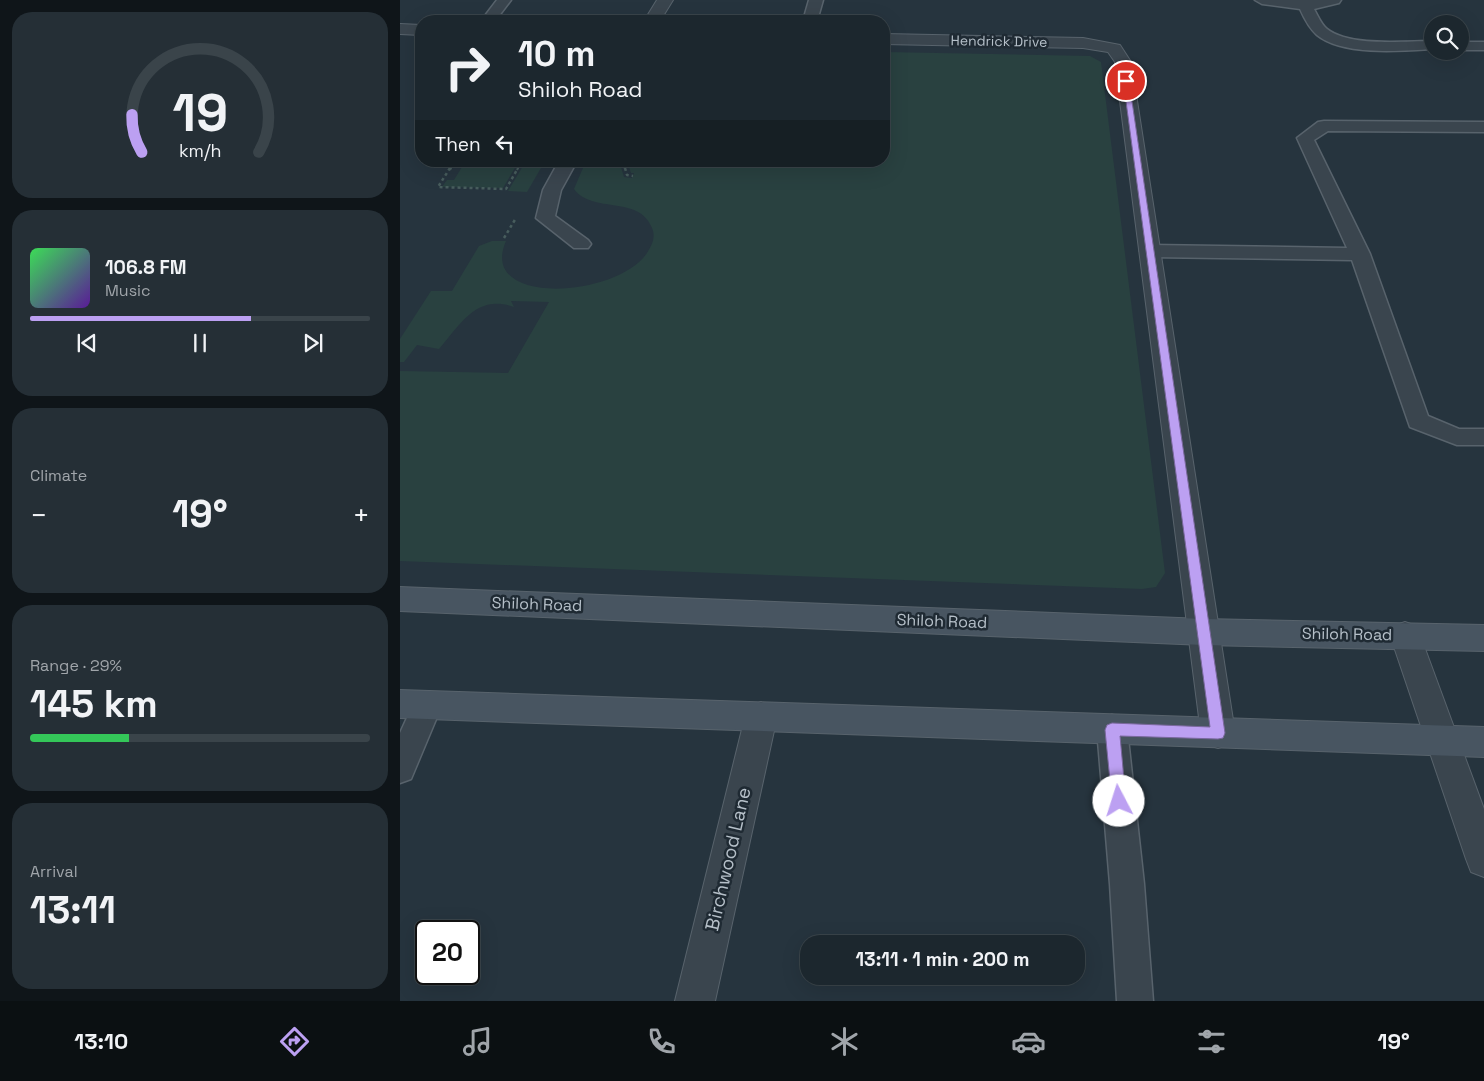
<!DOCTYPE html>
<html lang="en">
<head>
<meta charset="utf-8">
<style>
  body { margin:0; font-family:"Space Grotesk",sans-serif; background:#252f36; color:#f1f3f6; height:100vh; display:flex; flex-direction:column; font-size:19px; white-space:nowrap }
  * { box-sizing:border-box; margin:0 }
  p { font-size:16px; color:#a0a5aa }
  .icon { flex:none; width:28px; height:28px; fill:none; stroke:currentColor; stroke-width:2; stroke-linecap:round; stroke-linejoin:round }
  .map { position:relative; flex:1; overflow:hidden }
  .details { display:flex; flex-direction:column; gap:12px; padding:12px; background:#0f1519; width:400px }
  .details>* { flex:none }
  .top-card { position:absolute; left:15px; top:15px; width:475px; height:152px; border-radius:20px; box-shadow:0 5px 20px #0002,0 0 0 1px #3a444a; background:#1c272e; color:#f1f3f6; overflow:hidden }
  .fabs { position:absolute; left:1024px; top:15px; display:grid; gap:10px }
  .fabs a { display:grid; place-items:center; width:45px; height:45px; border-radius:50%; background:#1c272e; box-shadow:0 5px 20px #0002,0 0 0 1px #3a444a; font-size:25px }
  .speed { position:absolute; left:15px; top:920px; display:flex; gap:10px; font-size:25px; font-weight:700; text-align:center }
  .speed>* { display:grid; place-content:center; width:65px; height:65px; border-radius:50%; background:#1c272e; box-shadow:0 5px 20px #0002,0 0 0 1px #3a444a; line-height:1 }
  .speed .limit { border:2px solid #111; border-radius:8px; background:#fff; color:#111 }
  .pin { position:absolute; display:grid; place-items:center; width:42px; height:42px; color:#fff; margin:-21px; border:2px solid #fff; border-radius:50%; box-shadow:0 1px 5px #0007 }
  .me { position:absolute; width:55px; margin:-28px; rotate:355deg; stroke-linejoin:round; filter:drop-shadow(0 0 4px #0008) }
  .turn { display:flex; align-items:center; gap:18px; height:105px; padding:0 20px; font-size:22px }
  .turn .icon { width:65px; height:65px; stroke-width:2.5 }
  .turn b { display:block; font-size:35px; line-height:42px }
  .then { display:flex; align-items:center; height:48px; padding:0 20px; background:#0003; gap:10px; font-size:19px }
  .big { font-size:38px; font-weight:800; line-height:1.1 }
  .details .tile { flex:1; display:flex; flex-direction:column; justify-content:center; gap:8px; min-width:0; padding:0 18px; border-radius:20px; background:#252f36 }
  .details .dial { align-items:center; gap:0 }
  .dial svg { height:130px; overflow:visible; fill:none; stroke:#3a444a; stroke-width:7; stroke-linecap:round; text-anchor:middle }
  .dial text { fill:#f1f3f6; stroke:none }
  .song { display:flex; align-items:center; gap:15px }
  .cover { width:60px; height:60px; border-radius:8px; background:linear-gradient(135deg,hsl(130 70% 55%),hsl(270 70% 35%)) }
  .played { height:5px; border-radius:2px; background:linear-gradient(90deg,#bca0f2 65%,#3a444a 65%) }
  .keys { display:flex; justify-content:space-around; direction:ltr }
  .heat { display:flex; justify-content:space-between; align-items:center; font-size:28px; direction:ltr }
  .charge { height:8px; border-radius:4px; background:linear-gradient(90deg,#34c759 29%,#3a444a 0) }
  .trip { position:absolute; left:400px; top:935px; width:285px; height:50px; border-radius:20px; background:#1c272e; box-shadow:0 5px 20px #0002,0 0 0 1px #3a444a; font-weight:800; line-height:50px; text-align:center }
  .tab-bar { display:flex; height:80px; justify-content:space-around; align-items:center; background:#0b1012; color:#a0a5aa }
  .tab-bar .icon { width:35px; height:35px }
  .tab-bar .selected { color:#bca0f2 }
  .tab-bar b { font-size:22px; color:#f1f3f6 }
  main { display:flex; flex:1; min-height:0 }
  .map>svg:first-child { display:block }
</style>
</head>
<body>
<main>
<section class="details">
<div class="tile dial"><svg viewBox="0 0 100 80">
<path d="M14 69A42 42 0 1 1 86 69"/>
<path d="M14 69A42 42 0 0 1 8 46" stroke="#bca0f2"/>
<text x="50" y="56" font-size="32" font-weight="700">19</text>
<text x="50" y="72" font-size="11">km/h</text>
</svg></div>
<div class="tile">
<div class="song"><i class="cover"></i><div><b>106.8 FM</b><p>Music</p></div></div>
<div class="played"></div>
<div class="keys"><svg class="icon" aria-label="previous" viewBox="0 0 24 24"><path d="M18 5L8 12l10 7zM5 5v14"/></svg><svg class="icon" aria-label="pause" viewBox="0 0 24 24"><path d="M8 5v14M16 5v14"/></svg><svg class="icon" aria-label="next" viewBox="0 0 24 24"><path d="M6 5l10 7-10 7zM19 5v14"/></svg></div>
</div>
<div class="tile"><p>Climate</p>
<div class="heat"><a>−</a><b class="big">19°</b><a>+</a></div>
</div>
<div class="tile"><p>Range · 29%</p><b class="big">145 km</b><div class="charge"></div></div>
<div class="tile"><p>Arrival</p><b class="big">13:11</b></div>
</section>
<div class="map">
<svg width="1084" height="1001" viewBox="0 0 1084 1001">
  <rect width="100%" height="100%" fill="#26343e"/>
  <!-- green -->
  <g fill="#294140">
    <path d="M484 52 690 56 701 62 765 573 756 587 742 589 0 561V371L108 373 149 302 111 301 114 307C76 294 61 324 39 349L17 345 4 362H0V339L31 291H52L79 246 92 241H106C77 307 217 298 247 253 252 245 256 237 252 228 240 195 192 214 174 189L186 161H219L224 177 232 178 234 173H231L227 161H484Z"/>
    <polygon points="73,161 119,161 103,188 42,187 47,180 54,180 62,167 69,168"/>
    <polygon points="126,161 145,161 127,192 108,191"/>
  </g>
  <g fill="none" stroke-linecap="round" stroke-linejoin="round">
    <defs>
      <g id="lane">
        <polygon points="97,0 111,0 95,21 81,21"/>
        <polygon points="409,0 423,0 417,21 403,21"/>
        <path d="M855 0H941L939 3 914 9C918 16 921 24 927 29 950 47 1004 41 1032 41V49C1002 51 943 56 917 35 910 29 904 18 900 9L862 4Z"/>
        <rect x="1060" y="42" width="24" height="8"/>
        <polygon points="924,121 1084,122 1084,132 928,131 914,140 970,254 1028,416 1059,429 1084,429 1084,445 1057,445 1010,427 952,260 750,257 743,255 740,251 743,247 750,245 947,248 897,138 918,122"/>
        <polygon points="159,161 177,161 161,190 155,216 188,240 191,244 188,248 174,248 136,218 143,190"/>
        <polygon points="27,692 37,696 42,705 11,779 0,783 0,733 17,696"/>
        <polygon points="712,715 723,719 727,729 744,884 753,1001 717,1001 710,884 697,729 701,719"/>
      </g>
      <g id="street">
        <polygon points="257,0 273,0 260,21 244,21"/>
        <polygon points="0,24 21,25 21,35 0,34"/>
        <polygon points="484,34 683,38 720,45 731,62 835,733 830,744 818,748 806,744 801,733 715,62 708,52 683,48 484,44"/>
        <polygon points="1005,622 1016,626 1020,635 1084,809 1084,877 1071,872 1066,859 990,635 994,626"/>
        <polygon points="361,702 373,707 377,717 315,1001 275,1001 345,717 349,707"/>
      </g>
      <g id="secondary">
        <polygon points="0,587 804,619 1084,625 1084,651 804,645 0,611"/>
        <polygon points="0,690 1084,727 1084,757 0,718"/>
      </g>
    </defs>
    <!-- lane casing -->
    <use href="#lane" stroke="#58636c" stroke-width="3"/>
    <!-- street casing -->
    <use href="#street" stroke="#58636c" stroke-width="2"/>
    <!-- secondary casing -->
    <use href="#secondary" stroke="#58636c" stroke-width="2"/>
    <!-- path-far1 -->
    <g stroke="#485d5d" stroke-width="2" stroke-dasharray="2.5 2.5" stroke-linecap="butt">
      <polyline points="223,161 225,170"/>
      <polyline points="50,170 54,163 66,164 68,161"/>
      <polyline points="117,170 122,161"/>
    </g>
    <!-- path -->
    <g stroke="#485d5d" stroke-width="2.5" stroke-dasharray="3 3" stroke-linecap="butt">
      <polyline points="50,168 38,187 106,189 118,168"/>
      <polyline points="225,168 227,175 233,176"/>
      <polyline points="104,238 116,218"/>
    </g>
    <!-- lane -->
    <use href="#lane" fill="#3a454e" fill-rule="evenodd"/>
    <!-- street -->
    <use href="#street" fill="#3a454e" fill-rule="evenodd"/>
    <!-- secondary -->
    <use href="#secondary" fill="#485561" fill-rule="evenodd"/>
  </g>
  <!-- route -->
  <polygon fill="#bca0f2" stroke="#7a689d" points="723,79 729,81 825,733 823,738 818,739 720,736 726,801 724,805 719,808 714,805 712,801 705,730 707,725 712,723 810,727"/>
  <g text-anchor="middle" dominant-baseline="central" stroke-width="5" stroke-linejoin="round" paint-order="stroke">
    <!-- far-street labels -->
    <g font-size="14" fill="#b6c0c9" stroke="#1f2a33">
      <text transform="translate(599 41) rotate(1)">Hendrick Drive</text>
    </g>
    <!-- street labels -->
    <g font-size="16" fill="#b6c0c9" stroke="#1f2a33">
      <text transform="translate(137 604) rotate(2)">Shiloh Road</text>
      <text transform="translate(542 621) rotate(2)">Shiloh Road</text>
      <text transform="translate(947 634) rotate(1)">Shiloh Road</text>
    </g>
    <!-- near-street labels -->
    <g font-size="19" fill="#b6c0c9" stroke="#1f2a33">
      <text transform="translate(328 859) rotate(-77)">Birchwood Lane</text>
    </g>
  </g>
</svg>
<div class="fabs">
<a><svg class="icon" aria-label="search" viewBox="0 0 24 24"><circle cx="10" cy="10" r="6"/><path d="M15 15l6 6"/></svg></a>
</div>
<div class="speed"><div class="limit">20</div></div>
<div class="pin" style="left:726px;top:81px;background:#d93025"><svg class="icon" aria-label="arrive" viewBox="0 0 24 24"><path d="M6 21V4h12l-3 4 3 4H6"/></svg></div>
<svg class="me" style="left:719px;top:801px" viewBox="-20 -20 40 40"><circle r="19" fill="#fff"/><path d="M0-13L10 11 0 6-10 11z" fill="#bca0f2"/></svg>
<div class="trip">13:11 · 1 min · 200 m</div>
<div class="top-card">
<div class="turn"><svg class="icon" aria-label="right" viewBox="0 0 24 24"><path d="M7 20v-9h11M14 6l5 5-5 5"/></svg><div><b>10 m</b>Shiloh Road</div></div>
<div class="then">Then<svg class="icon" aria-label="left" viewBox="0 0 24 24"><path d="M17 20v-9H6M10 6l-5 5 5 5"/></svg></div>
</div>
</div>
</main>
<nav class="tab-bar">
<b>13:10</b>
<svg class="icon selected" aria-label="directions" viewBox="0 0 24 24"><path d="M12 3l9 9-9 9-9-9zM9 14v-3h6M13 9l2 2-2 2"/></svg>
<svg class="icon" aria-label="music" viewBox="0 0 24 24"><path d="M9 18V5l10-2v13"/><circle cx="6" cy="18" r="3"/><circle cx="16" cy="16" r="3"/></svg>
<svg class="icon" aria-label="phone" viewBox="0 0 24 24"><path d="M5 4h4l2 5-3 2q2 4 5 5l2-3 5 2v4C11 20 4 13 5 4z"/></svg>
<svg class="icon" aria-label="climate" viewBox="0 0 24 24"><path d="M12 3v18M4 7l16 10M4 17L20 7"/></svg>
<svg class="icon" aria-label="car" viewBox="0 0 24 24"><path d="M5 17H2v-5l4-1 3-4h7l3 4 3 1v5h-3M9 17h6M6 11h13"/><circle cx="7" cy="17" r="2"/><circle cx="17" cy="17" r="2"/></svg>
<svg class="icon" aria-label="filters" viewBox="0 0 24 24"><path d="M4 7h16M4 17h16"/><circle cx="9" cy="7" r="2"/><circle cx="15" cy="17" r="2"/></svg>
<b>19°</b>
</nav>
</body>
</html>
